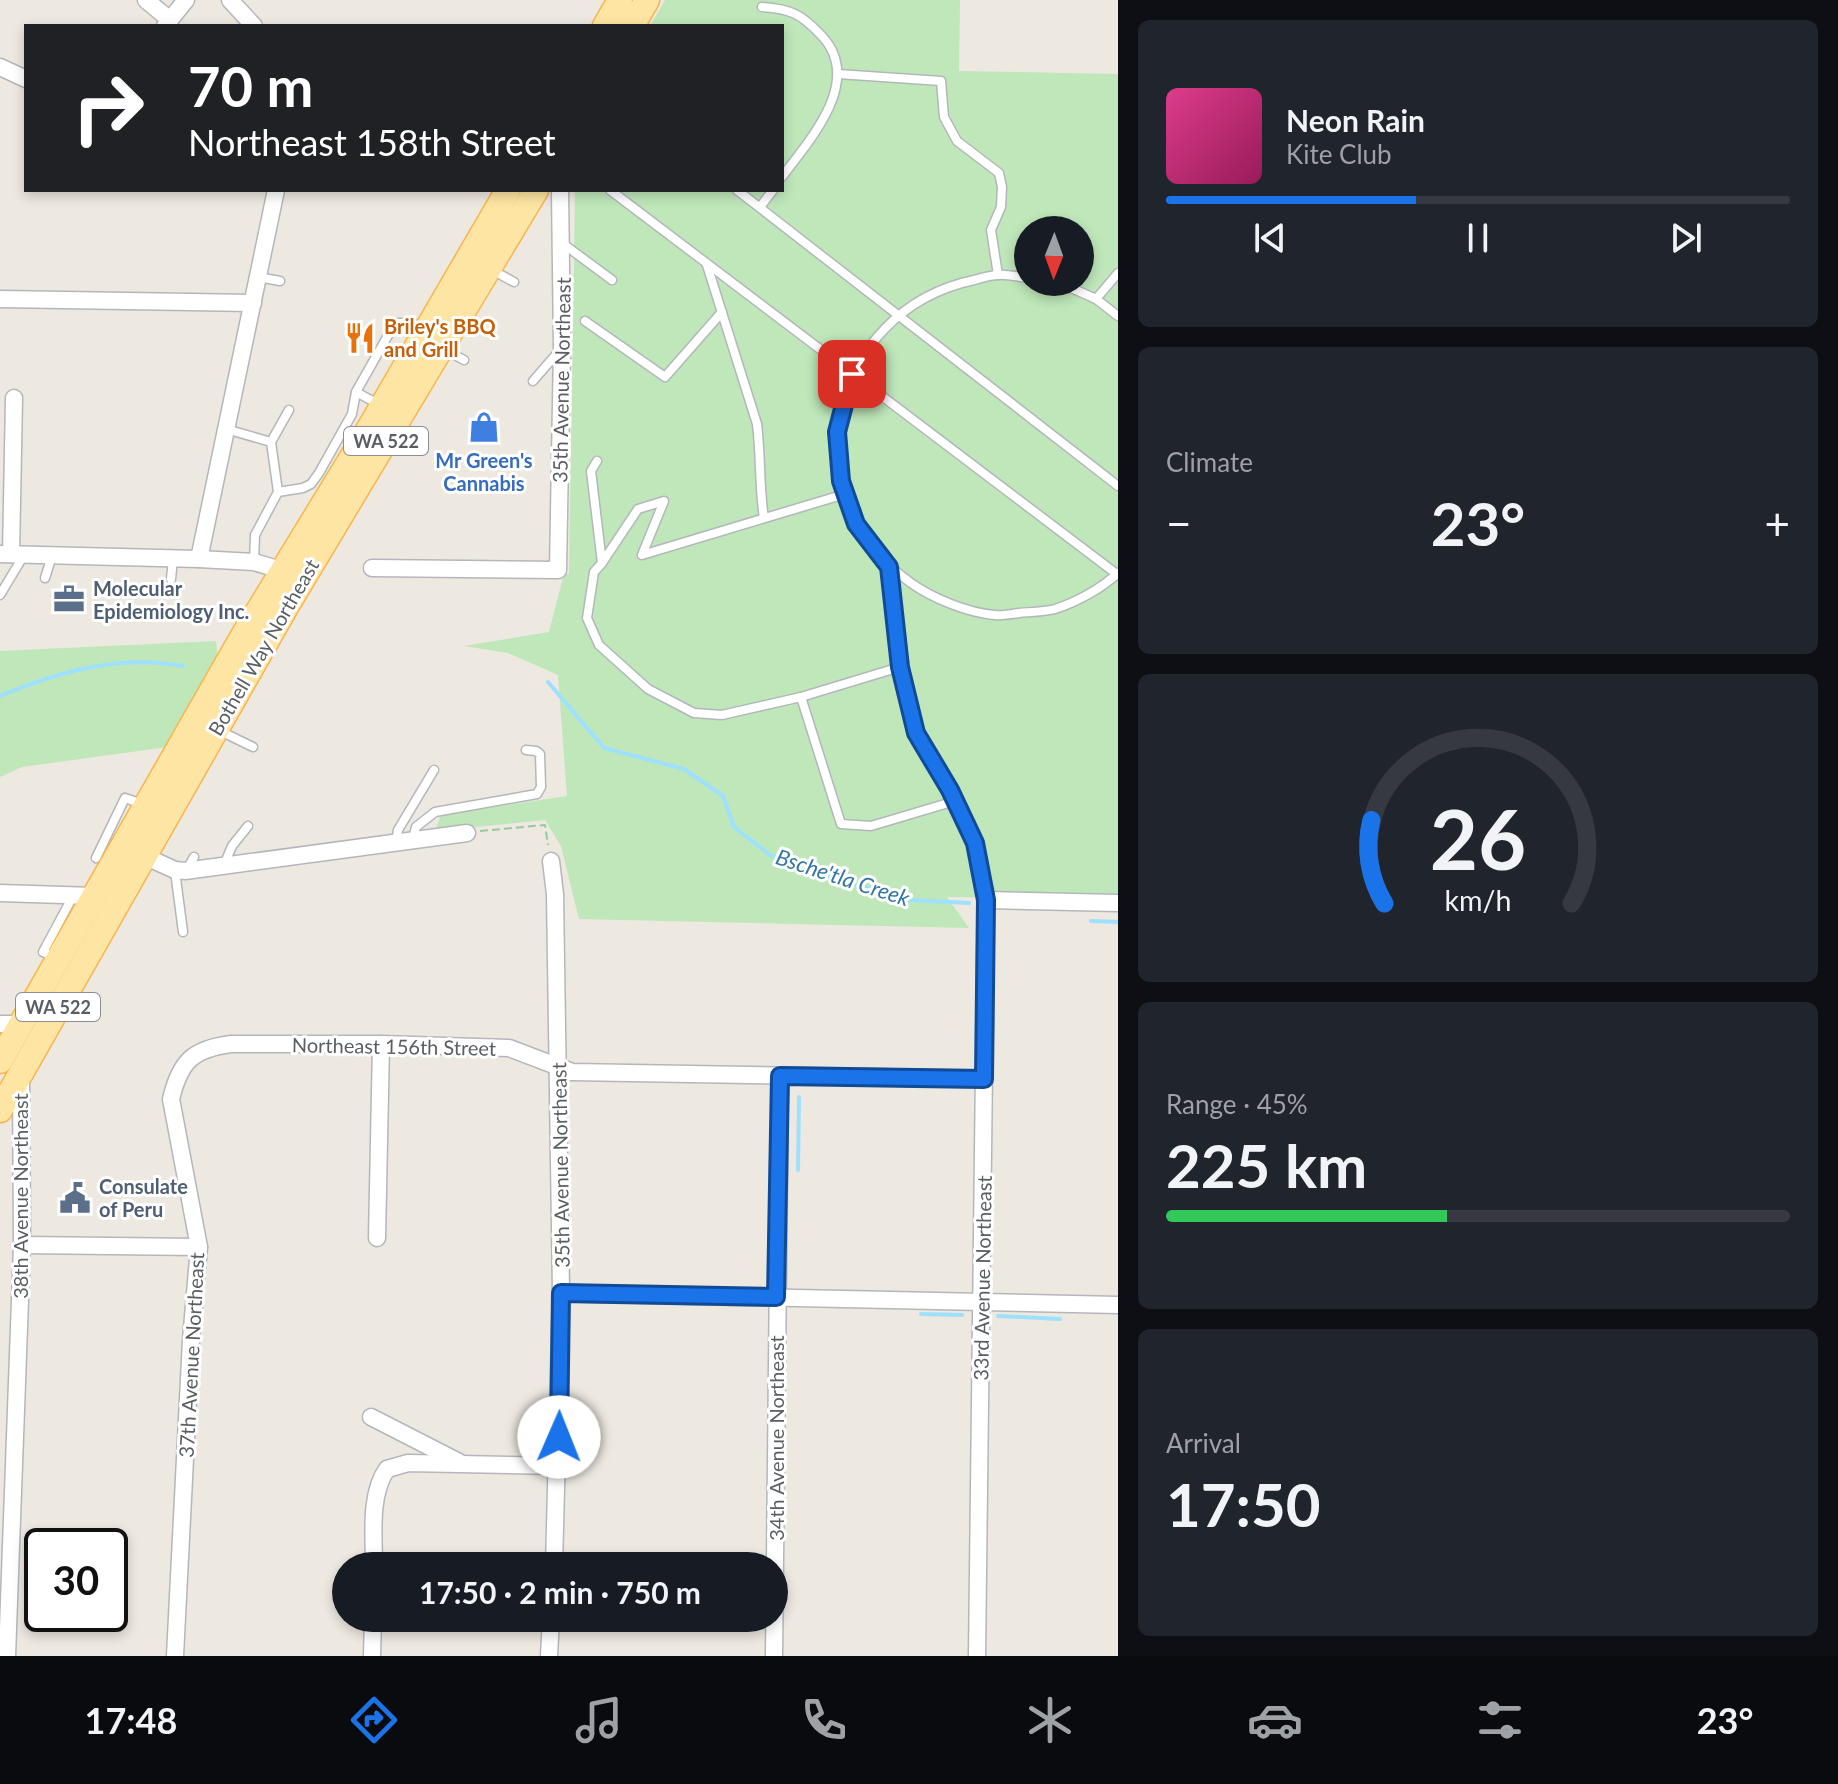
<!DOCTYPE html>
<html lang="en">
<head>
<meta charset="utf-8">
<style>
  body { margin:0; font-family:Lato,sans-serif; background:#20242c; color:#f1f3f6; height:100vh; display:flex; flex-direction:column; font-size:30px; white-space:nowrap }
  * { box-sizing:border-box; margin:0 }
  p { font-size:26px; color:#9ea1a6 }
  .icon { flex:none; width:44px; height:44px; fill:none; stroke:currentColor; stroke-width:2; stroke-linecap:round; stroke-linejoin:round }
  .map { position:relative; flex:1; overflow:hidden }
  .side { display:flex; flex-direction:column; gap:20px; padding:20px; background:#0d0f14; width:720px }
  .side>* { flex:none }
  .top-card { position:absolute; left:24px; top:24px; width:760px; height:168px; border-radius:0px; box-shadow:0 4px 12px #0003; background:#202124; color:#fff; overflow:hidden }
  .needle { width:52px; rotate:181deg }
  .tools { position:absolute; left:1014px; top:216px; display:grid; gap:16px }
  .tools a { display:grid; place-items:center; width:80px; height:80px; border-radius:50%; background:#171b24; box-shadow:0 4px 12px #0003; font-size:40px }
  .speed { position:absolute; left:24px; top:1528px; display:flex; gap:16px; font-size:40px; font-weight:700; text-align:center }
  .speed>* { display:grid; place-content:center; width:104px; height:104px; border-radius:50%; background:#171b24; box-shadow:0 4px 12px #0003; line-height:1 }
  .speed .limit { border:4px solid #111; border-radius:12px; background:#fff; color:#111 }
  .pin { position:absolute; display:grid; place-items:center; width:68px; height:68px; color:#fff; margin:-34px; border-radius:16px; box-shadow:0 4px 12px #0006 }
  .me { position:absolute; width:88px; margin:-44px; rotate:1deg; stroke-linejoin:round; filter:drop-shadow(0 0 6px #0008) }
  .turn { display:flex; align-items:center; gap:28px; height:168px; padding:0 32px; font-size:36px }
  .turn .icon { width:104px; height:104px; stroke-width:2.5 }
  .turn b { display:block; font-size:56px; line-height:68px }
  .big { font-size:60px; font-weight:700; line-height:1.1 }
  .side .card { flex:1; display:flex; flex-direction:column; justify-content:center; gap:12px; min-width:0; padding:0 28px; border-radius:12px; background:#20242c }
  .side .dial { align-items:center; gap:0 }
  .dial svg { height:208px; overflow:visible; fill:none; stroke:#363941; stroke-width:7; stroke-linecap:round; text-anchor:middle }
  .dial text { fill:#f1f3f6; stroke:none }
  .song { display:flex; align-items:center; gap:24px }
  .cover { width:96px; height:96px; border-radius:12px; background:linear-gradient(135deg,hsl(330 70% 55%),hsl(330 70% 35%)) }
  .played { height:8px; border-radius:4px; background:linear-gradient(90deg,#1a73e8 40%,#363941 40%) }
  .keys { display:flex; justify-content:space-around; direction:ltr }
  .heat { display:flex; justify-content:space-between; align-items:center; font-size:44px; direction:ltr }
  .charge { height:12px; border-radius:6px; background:linear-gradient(90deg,#34c759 45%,#363941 0) }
  .trip { position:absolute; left:332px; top:1552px; width:456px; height:80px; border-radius:40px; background:#171b24; box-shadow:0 4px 12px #0003; font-weight:700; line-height:80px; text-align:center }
  .tab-bar { display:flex; height:128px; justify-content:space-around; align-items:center; background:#090b0e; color:#9ea1a6 }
  .tab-bar .icon { width:56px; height:56px }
  .tab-bar .active { color:#1a73e8 }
  .tab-bar b { font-size:36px; color:#f1f3f6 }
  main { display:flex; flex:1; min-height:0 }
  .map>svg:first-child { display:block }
</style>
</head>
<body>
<main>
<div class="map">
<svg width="1118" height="1656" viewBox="0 0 1118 1656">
  <rect width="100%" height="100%" fill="#ede8e0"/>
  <!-- green -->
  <g fill="#bfe7ba" fill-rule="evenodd">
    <path d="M665 0H960L959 71 1118 74V898L947 897 969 928 579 919 561 846 545 820 435 831 441 815 567 796 558 675 508 653 464 646 549 632 564 574H569L575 190H782V26H650ZM1028 230H1080V282H1028Z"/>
    <polygon points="216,641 218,662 168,747 22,767 0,777 0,651"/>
  </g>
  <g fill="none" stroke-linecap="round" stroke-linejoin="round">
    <!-- stream -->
    <g stroke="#9ee0ff" stroke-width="4">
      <polyline points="548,682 604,748 684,769 723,796 734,827 770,855 808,871 909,900 969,903"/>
      <path d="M0 696C58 672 120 654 183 666"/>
      <polyline points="1091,921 1118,922"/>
      <polyline points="798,1170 799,1097"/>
      <polyline points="921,1314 962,1315"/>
      <polyline points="998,1316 1060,1319"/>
    </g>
    <defs>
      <g id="service">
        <path d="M762 7C791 9 801 14 821 35 865 81 809 140 782 177"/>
        <polyline points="838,74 941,81 944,117 957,141 999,173 1002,187 1001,207 991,230 998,275"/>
        <polyline points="610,190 1118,575"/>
        <polyline points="737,190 1118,486"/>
        <polyline points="760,207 773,190"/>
        <polyline points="562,243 612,280"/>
        <path d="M707 265 757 424C761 456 759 487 764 518"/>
        <polyline points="490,269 514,282"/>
        <polyline points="258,277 280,281"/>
        <path d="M1028 278C1018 277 1007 274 998 275 990 275 982 278 974 280 828 311 788 496 911 583 932 598 968 613 995 615 1002 616 1011 614 1019 613 1031 612 1044 612 1055 609 1077 602 1102 588 1118 573"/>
        <polyline points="1058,282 1096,299 1118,316"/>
        <polyline points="1096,299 1118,273"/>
        <polyline points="585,321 665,377 722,312"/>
        <polyline points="442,348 464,360"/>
        <polyline points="533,381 559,351"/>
        <polyline points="356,392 380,405"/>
        <polyline points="226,429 271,442"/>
        <polyline points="398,430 420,438"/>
        <polyline points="597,461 591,471 602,563 638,509 664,501 642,555 845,494"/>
        <polyline points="278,492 271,442 289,410"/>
        <polyline points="254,562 255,535 278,492 303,488 311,484 319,473 352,414 356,392 395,323 412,323 422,328"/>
        <polyline points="602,563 594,572 587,618 599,645 648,689 694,713 722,715 801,697 900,667"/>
        <polyline points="889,568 900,667 916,733 950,790 975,843 986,900"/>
        <polyline points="45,578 52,556"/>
        <polyline points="171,579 173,559"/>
        <polyline points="0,595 24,555"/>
        <polyline points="801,697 841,824 871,826 955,801"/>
        <polyline points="218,730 253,747"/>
        <polyline points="413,839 416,827 435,812 537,794 541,787 540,754 536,751 526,750"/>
        <polyline points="396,842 398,830 434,770"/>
        <polyline points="96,858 125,798 145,805"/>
        <polyline points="224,865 232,846 248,826"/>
        <polyline points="175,871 183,932"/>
        <polyline points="186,871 194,857"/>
        <polyline points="56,957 43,952 73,896"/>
      </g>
      <g id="minor">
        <polyline points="146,0 170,20"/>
        <polyline points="230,0 254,26"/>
        <polyline points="165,26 186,0"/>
        <polyline points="0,67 26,79"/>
        <polyline points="0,299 253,303"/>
        <polyline points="0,554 199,559 254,562 291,573"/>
        <polyline points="11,554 14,398"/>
        <polyline points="199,559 276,190"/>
        <polyline points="372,568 558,570 562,347 560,190"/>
        <polyline points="144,856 175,870 185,871 467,833"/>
        <polyline points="551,861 555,894 561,1293 554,1566"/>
        <polyline points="0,893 94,896"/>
        <polyline points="0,1024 21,1024"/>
        <polyline points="377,1238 381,1044"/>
        <polyline points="22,1245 199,1247"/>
        <polyline points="561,1293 1118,1305"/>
        <polyline points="371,1417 459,1462"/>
        <path d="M374 1566C374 1537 369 1494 387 1469L408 1463 558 1466"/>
        <polyline points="7,1656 22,1245 21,1078"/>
        <path d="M175 1656 191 1340 199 1247 171 1099C180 1062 192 1049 231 1044H381L509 1048 572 1072 984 1079"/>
        <polyline points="372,1656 373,1618"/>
        <polyline points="549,1656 551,1618"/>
        <polyline points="774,1656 780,1076"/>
        <polyline points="977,1656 986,900 1118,903"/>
      </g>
      <g id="primary">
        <polyline points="605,26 620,0"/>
        <polyline points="632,26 647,0"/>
        <polyline points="0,1061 244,634 360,444 508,190"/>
        <polyline points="0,1110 286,607 536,190"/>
      </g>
    </defs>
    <!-- service casing -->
    <use href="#service" stroke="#b3b7bc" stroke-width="11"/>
    <!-- minor casing -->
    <use href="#minor" stroke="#b3b7bc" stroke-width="19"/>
    <!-- primary casing -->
    <use href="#primary" stroke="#f9b54c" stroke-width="27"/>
    <!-- path -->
    <polyline stroke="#94ca9d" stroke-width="2" stroke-dasharray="8 4" stroke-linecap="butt" points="480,831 545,825 548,845"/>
    <!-- service -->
    <use href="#service" stroke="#fff" stroke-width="8"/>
    <!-- minor -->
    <use href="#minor" stroke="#fff" stroke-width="16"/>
    <!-- primary -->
    <use href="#primary" stroke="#ffe5a3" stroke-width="24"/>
  </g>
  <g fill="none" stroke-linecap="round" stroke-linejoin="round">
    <defs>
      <polyline id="route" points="559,1437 561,1293 776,1297 780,1076 984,1079 986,900 975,843 950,790 916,733 900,667 889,567 856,524 841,481 837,432 852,374"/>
    </defs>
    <!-- route casing -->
    <use href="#route" stroke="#114b97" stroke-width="20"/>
    <!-- route -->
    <use href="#route" stroke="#1a73e8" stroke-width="14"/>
  </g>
  <!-- icons -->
  <defs>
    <symbol id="restaurant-bare" viewBox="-9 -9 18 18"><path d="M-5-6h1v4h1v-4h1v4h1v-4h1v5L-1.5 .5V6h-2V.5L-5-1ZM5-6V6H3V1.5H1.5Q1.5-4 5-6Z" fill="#e8710a" stroke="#fff" stroke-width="2.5" paint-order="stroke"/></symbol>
    <symbol id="shop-bare" viewBox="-9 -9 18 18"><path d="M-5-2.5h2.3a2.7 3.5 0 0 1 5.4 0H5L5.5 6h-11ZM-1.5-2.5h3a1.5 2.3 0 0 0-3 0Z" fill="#3f7fe0" stroke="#fff" stroke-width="2.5" paint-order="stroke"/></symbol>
    <symbol id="office-bare" viewBox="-9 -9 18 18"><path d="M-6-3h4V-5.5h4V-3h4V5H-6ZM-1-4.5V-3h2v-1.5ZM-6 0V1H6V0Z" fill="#5c6f8a" stroke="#fff" stroke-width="2.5" paint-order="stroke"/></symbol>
    <symbol id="civic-bare" viewBox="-9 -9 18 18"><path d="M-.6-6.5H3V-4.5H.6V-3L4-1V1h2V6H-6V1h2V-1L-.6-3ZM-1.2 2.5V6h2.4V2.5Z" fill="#5c6f8a" stroke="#fff" stroke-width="2.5" paint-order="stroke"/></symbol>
  </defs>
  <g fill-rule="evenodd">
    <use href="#restaurant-bare" x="338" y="316" width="44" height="44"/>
    <use href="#shop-bare" x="462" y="405" width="44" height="44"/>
    <use href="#office-bare" x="47" y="577" width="44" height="44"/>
    <use href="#civic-bare" x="53" y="1176" width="44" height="44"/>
  </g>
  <g text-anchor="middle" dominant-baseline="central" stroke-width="6" stroke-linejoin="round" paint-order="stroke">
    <!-- shield labels -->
    <g fill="#fff" stroke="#8b8e91" stroke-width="2">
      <rect x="344" y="427" width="84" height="28" rx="6"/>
      <rect x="16" y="993" width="84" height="28" rx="6"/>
    </g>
    <g font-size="18" font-weight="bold" fill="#595e62">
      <text x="386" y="441">WA 522</text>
      <text x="58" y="1007">WA 522</text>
    </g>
    <!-- food labels -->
    <g font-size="20" font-weight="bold" fill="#c56008" stroke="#fff" text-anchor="start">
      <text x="384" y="326">Briley's BBQ<tspan x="384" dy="23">and Grill</tspan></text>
    </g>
    <!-- street labels -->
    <g font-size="20" fill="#595e62" stroke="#fff">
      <text transform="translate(561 380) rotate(-89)">35th Avenue Northeast</text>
      <text transform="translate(263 647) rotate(-60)">Bothell Way Northeast</text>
      <text transform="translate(394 1046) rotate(1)">Northeast 156th Street</text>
      <text transform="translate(560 1165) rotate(-91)">35th Avenue Northeast</text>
      <text transform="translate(20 1196) rotate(-90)">38th Avenue Northeast</text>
      <text transform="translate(982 1278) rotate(-89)">33rd Avenue Northeast</text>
      <text transform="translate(191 1355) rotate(-87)">37th Avenue Northeast</text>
      <text transform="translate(776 1438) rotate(-90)">34th Avenue Northeast</text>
    </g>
    <!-- shop labels -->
    <g font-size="20" font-weight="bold" fill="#366cbe" stroke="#fff">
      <text x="484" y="460">Mr Green's<tspan x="484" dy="23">Cannabis</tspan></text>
    </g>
    <!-- service labels -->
    <g font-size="20" font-weight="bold" fill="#4e5e75" stroke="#fff" text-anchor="start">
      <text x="93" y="588">Molecular<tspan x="93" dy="23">Epidemiology Inc.</tspan></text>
      <text x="99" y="1186">Consulate<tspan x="99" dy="23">of Peru</tspan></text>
    </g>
    <!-- water labels -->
    <g font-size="22" font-style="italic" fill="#3277a4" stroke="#fff">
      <text transform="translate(843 877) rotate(18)">Bsche'tla Creek</text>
    </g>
  </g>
</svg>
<div class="tools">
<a><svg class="needle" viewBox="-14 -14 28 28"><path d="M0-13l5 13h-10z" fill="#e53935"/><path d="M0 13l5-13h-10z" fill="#9ea1a6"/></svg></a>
</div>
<div class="speed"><div class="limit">30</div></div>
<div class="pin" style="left:852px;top:374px;background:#d93025"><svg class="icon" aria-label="arrive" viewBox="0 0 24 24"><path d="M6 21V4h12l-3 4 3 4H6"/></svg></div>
<svg class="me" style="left:559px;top:1437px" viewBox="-20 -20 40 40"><circle r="19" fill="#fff"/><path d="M0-13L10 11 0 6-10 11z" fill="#1a73e8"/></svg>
<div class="trip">17:50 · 2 min · 750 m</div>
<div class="top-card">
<div class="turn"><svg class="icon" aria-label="right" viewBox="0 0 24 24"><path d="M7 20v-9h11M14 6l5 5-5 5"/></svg><div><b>70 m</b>Northeast 158th Street</div></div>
</div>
</div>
<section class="side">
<div class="card">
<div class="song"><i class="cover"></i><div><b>Neon Rain</b><p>Kite Club</p></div></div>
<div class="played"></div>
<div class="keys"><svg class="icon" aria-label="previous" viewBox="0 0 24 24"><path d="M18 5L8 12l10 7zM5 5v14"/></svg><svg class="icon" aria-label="pause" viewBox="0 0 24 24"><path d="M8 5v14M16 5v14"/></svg><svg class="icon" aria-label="next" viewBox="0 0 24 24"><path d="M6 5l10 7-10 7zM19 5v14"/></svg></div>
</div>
<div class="card"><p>Climate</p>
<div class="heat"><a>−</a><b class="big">23°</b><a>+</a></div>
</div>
<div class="card dial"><svg viewBox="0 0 100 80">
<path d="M14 69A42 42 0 1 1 86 69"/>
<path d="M14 69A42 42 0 0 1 9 37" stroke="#1a73e8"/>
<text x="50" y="56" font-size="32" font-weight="700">26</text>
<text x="50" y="72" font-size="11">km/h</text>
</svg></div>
<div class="card"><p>Range · 45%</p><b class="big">225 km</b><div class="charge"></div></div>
<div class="card"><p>Arrival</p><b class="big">17:50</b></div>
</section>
</main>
<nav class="tab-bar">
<b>17:48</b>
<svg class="icon active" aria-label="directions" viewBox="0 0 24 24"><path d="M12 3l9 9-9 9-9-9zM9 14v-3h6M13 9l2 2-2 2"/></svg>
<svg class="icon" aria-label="music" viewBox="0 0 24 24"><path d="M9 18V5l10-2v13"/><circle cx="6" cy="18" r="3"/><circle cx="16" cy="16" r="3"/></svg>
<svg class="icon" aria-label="phone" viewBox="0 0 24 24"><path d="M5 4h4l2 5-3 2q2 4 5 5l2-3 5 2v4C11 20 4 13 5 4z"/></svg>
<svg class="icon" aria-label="climate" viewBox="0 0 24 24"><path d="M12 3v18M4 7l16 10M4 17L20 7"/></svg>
<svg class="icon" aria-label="car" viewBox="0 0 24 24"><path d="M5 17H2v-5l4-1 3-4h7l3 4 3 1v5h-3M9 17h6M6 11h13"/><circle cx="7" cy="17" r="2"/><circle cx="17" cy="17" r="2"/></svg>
<svg class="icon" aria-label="filters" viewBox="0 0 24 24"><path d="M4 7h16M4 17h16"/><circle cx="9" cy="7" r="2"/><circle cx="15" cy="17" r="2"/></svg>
<b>23°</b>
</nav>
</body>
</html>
